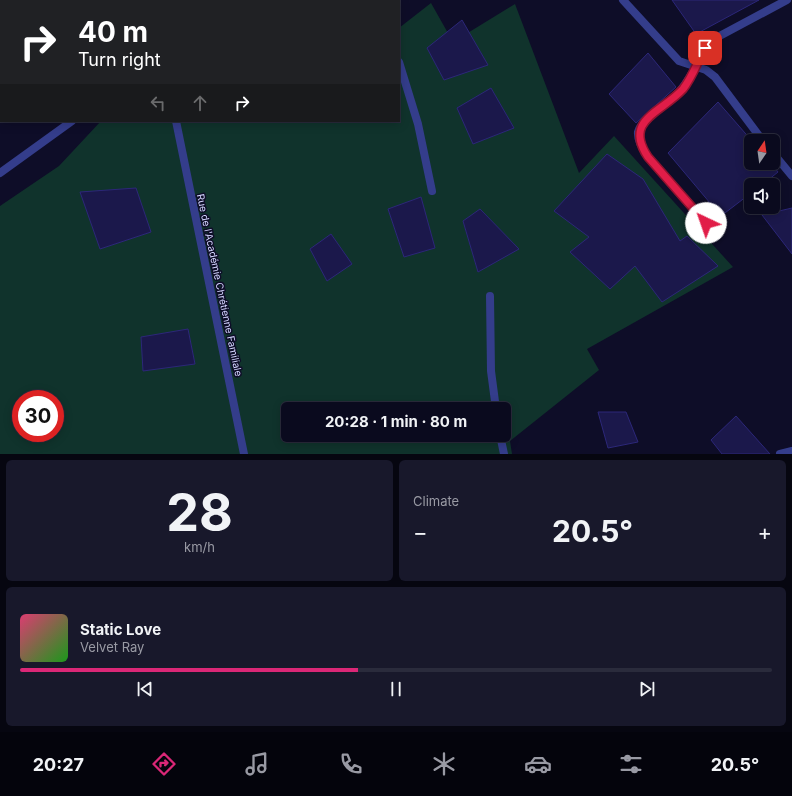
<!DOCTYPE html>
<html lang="en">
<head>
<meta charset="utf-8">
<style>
  body { margin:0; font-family:Inter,sans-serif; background:#18182b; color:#f1f3f6; height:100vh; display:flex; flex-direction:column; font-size:15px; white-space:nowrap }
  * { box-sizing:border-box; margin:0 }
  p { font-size:13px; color:#999aa4 }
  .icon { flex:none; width:22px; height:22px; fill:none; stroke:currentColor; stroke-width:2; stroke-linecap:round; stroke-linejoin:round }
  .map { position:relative; height:454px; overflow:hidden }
  .details { display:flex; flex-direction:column; gap:6px; padding:6px; background:#060610; flex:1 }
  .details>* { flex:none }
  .banner { position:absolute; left:0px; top:0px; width:400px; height:122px; box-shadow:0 2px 10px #0003,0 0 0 1px #2a2b3c; background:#202124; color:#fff; overflow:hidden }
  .needle { width:26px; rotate:13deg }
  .controls { position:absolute; left:744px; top:134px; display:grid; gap:8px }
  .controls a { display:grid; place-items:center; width:36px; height:36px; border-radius:6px; background:#0a0a1e; box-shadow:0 2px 10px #0003,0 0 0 1px #2a2b3c; font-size:20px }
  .speed { position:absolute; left:12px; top:390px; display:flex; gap:8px; font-size:20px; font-weight:700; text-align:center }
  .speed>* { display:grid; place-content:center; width:52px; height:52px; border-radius:50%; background:#0a0a1e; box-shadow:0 2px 10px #0003,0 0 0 1px #2a2b3c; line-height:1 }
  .speed .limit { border:6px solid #d22; background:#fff; color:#111 }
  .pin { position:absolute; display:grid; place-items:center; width:34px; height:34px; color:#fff; margin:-17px; border-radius:8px; box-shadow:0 2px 6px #0006 }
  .me { position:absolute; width:44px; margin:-22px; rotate:318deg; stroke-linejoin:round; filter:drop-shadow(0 0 3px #0008) }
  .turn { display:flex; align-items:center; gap:14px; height:84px; padding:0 12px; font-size:18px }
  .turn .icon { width:52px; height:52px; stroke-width:2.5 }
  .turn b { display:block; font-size:28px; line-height:34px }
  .lanes { display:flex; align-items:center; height:38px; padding:0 12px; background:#0003; justify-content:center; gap:20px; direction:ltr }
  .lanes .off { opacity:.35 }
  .big { font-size:30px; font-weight:700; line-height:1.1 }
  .details .tile { flex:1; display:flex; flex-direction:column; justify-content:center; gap:6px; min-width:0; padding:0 14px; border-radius:6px; background:#18182b }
  .details .dial { align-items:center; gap:0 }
  .dial b { font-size:52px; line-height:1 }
  .song { display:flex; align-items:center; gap:12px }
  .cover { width:48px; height:48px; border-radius:6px; background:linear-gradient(135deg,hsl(340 70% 55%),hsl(120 70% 35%)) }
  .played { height:4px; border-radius:2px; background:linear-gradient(90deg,#db2777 45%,#2a2b3c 45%) }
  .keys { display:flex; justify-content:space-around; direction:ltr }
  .heat { display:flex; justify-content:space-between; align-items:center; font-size:22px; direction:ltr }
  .details .tiles { flex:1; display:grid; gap:6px; grid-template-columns:1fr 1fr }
  .tile:last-child { grid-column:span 2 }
  .trip { position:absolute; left:281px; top:402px; width:230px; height:40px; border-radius:6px; background:#0a0a1e; box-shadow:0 2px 10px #0003,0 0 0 1px #2a2b3c; font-weight:700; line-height:40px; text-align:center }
  .menu { display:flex; height:64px; justify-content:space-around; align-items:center; background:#04040c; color:#999aa4 }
  .menu .icon { width:28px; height:28px }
  .menu .current { color:#db2777 }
  .menu b { font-size:18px; color:#f1f3f6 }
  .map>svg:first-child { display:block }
</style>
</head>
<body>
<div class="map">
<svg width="792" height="454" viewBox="0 0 792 454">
  <rect width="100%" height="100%" fill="#0e0d28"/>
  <!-- green -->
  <path fill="#10332c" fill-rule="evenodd" d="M431 3 453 42 515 4 579 173 614 136 733 267 587 349 599 370 510 441 512 454H0V206L59 166 101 121H399V28ZM21 399H55V433H21ZM288 409H504V435H288Z"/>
  <!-- building -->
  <g fill="#1b184b" stroke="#2c2779">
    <polygon points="672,0 759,0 696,34"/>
    <polygon points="462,20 488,65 444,80 427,48"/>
    <polygon points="648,53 676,87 636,123 609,94"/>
    <polygon points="491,88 514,128 473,144 457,108"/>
    <polygon points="718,102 752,141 751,163 771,163 778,172 762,185 751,185 751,193 721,216 668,153"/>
    <polygon points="607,154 643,179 680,241 687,236 718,266 662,302 635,266 610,289 570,252 589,237 554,211"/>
    <polygon points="136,188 151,232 100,249 80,192"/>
    <polygon points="421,197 435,248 404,257 388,209"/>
    <polygon points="792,208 792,254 762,215"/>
    <polygon points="480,209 519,249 478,272 463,221"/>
    <polygon points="331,234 352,264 327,281 310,249"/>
    <polygon points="188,329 195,364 143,371 141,337"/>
    <polygon points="598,412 626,412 638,442 608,448"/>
    <polygon points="736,416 770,454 722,454 711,440"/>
  </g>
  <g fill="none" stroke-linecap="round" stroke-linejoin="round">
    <!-- street -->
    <g stroke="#343d8b" stroke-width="8">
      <polyline points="142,0 142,1"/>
      <polyline points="380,0 380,1"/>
      <polyline points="623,0 679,61 706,70 715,77 763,141"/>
      <polyline points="235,1 236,0"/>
      <polyline points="399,62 418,124 432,191"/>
      <polyline points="176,121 244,454"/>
      <polyline points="773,153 792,176"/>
      <polyline points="0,173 72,121"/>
      <path d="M716 234 648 157C643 150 637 141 638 132 641 119 667 104 676 95 692 80 698 56 714 39L787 0"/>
      <polyline points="490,296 491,371 496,409"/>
      <polyline points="500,435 504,454"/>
      <polyline points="780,454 792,451"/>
    </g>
  </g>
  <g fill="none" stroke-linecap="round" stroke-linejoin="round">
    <defs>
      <path id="route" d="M705 48C698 61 692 78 683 89 661 113 623 120 648 157L706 223"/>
    </defs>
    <!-- route casing -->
    <use href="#route" stroke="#92132f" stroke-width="10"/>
    <!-- route -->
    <use href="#route" stroke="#e11d48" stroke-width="7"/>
  </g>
  <g text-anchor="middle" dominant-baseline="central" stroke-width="3" stroke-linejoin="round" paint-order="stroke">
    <!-- street labels -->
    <g font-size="10" fill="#d4d5ff" stroke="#0e0d28">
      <text transform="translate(220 285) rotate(78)">Rue de l'Académie Chrétienne Familiale</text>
    </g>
  </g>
</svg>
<div class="controls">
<a><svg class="needle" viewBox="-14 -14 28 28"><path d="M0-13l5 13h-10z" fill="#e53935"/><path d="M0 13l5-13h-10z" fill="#999aa4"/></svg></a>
<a><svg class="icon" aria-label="sound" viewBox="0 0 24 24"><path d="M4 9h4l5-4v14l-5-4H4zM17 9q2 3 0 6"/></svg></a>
</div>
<div class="speed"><div class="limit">30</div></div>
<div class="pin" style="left:705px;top:48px;background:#d93025"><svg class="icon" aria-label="arrive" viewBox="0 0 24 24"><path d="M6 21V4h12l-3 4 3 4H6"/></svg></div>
<svg class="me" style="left:706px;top:223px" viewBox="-20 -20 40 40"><circle r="19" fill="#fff"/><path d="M0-13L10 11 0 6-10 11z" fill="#e11d48"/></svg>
<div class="trip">20:28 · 1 min · 80 m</div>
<div class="banner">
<div class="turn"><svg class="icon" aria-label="right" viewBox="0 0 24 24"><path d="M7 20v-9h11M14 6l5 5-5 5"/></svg><div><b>40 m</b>Turn right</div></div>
<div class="lanes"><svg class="icon off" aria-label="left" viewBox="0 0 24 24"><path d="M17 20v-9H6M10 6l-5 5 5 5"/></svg><svg class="icon off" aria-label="ahead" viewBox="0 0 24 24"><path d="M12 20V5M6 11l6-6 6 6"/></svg><svg class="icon" aria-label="right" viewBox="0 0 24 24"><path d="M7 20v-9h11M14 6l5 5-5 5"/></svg></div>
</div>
</div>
<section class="details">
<div class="tiles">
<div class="tile dial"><b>28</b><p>km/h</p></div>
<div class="tile"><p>Climate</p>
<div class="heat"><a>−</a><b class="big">20.5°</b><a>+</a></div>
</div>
<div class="tile">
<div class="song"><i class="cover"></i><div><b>Static Love</b><p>Velvet Ray</p></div></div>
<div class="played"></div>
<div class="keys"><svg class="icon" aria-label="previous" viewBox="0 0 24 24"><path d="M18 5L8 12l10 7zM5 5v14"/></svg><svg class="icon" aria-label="pause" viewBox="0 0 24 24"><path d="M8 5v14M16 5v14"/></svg><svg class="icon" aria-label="next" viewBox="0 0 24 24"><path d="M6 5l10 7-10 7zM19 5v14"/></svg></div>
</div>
</div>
</section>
<nav class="menu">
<b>20:27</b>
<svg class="icon current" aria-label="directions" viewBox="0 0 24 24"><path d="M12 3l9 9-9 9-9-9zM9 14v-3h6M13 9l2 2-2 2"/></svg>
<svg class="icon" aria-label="music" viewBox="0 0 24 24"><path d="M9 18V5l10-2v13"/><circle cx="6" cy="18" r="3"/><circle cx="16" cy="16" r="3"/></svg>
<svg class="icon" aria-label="phone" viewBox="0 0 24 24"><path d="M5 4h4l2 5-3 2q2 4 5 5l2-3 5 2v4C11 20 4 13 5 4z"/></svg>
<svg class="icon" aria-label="climate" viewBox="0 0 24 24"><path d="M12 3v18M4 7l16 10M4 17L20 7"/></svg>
<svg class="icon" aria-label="car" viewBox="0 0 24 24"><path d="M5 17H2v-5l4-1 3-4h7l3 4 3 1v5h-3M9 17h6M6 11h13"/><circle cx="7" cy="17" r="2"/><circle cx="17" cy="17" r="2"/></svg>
<svg class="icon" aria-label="filters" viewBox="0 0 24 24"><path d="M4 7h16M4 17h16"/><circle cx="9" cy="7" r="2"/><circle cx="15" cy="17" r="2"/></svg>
<b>20.5°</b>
</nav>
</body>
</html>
